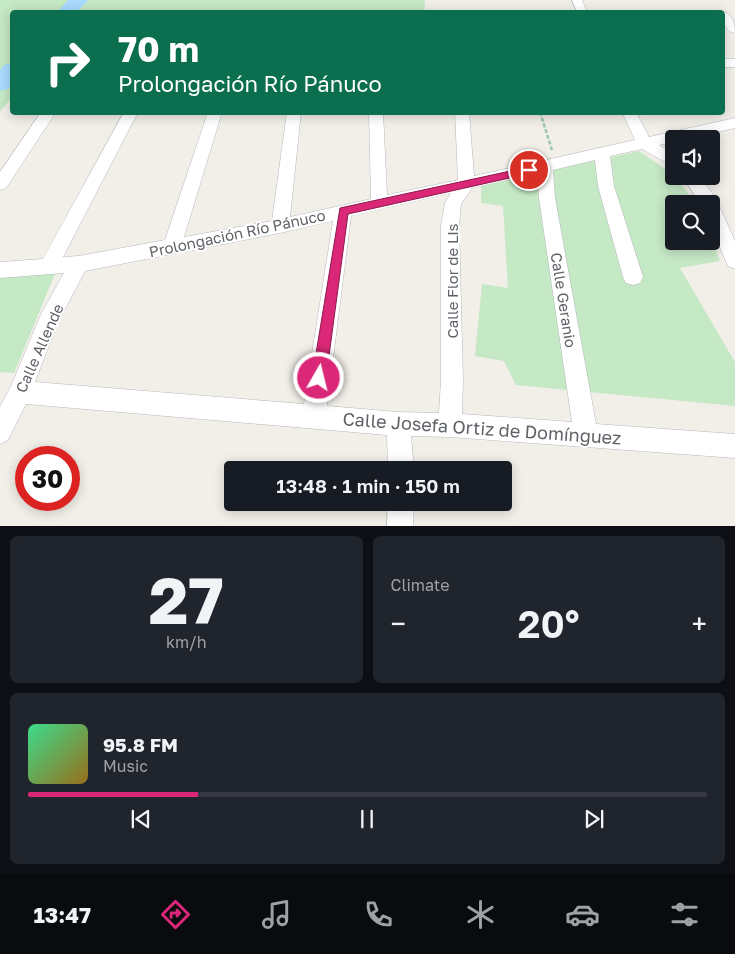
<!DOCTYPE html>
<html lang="en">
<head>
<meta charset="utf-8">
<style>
  body { margin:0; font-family:"Golos Text",sans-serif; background:#20242c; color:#f1f3f6; height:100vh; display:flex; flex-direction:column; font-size:19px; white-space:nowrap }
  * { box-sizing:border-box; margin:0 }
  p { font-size:16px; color:#9ea1a6 }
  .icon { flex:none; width:28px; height:28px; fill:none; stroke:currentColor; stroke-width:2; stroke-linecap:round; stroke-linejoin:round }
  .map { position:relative; height:526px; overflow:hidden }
  .side { display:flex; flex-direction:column; gap:10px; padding:10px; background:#0d0f14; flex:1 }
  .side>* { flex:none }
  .top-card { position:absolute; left:10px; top:10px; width:715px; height:105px; border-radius:5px; box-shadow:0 2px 12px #0003; background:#0b6e4f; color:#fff; overflow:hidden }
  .fabs { position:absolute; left:665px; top:130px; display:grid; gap:10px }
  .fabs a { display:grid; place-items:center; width:55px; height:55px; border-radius:5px; background:#171b24; box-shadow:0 2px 12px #0003; font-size:25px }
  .speed { position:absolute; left:15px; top:446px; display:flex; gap:10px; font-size:25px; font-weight:700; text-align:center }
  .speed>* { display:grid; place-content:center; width:65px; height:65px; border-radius:50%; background:#171b24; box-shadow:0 2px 12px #0003; line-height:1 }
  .speed .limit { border:8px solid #d22; background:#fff; color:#111 }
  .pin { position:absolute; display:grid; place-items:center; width:42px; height:42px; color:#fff; margin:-21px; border:2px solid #fff; border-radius:50%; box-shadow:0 1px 5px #0007 }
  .me { position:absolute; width:55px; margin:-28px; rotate:8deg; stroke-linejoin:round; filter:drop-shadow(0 0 4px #0008) }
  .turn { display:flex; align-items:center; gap:18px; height:105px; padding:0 25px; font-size:22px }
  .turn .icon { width:65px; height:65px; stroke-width:2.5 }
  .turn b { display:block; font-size:35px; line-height:42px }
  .big { font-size:38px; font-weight:600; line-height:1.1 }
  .side .widget { flex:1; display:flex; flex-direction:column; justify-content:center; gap:8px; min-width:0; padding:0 18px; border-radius:8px; background:#20242c }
  .side .dial { align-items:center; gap:0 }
  .dial b { font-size:65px; line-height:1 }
  .song { display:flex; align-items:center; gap:15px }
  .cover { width:60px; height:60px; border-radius:8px; background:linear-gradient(135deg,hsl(150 70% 55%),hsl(40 70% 35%)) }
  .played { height:5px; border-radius:2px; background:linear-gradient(90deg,#db2777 25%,#363941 25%) }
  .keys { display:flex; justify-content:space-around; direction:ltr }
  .heat { display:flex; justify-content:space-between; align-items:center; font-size:28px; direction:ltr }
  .side .tiles { flex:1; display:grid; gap:10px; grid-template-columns:1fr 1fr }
  .widget:last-child { grid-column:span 2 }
  .trip { position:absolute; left:224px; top:461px; width:288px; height:50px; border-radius:5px; background:#171b24; box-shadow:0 2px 12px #0003; font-weight:600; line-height:50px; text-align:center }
  .tabs { display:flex; height:80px; justify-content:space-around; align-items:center; background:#090b0e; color:#9ea1a6 }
  .tabs .icon { width:35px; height:35px }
  .tabs .selected { color:#db2777 }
  .tabs b { font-size:22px; color:#f1f3f6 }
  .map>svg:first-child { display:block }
</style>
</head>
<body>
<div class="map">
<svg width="735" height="527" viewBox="0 0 735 527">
  <rect width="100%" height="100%" fill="#f1efe8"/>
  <!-- green -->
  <g fill="#c5e8c5">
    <polygon points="0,0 425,0 424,12 12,12 12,97 0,112"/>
    <polygon points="639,151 674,175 696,204 674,204 674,241 711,241 711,238 720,261 680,268 735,362 735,406 516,385 504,361 475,356 482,284 508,288 503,206 481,203 481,186"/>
    <polygon points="62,257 14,373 0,372 0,264"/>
  </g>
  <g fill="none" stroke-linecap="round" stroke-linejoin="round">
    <!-- river -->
    <g fill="#aadaff" fill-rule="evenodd">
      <polygon points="68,0 88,0 77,12 58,12"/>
      <polygon points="12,63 12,84 8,89 0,91 0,70 4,65"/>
    </g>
    <defs>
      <g id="minor">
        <polygon points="572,0 582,0 587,12 577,12"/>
        <path d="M722 11C733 14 735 24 735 33 725 31 722 21 722 12H718Z"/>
        <rect x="722" y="59" width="13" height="8"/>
        <polygon points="41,112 56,112 6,188 0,190 0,172"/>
        <path d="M124 112H138L63 257 79 256 165 240 208 112H222L184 237 272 221 287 112H301L290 217 371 199 369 112H383L387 195 458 180 455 112H469L474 176 635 140 622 112H636L649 137 735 118V128L687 139H674V142L659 145 674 155V167L642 149 610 156 614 186 643 277 640 283 633 285 626 283 623 277 598 186 595 160 553 170 555 198 596 424 735 434V458L450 437 411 436 414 470H388L387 435 26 404 8 440 0 444V407L12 384 41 314 64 273 0 278V262L43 259ZM537 173 539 198 572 422 462 414 463 380 459 226 461 204 472 188ZM451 193 445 203 441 226V380L439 413 398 412 327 406 351 216ZM333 221 304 404 35 382 57 324 85 271 280 233Z"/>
        <polygon points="682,176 699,176 715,197 735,241 735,269 728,266 711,227 711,204 701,204"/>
        <polygon points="388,502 414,502 413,527 387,527"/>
      </g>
    </defs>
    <!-- minor casing -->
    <use href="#minor" stroke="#b5b8bc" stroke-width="1"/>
    <!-- path -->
    <polyline stroke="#9cc7a9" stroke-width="2.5" stroke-dasharray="4 2" stroke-linecap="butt" points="540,112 552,150"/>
    <!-- minor -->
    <use href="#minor" fill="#fff" fill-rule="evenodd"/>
  </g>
  <!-- route -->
  <polygon fill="#db2777" stroke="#8e194d" points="529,167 534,170 532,173 348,214 326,378 324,383 319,385 314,383 312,378 340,208"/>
  <g text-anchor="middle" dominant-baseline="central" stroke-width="4" stroke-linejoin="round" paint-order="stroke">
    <!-- street labels -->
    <g font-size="15" fill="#5f6368" stroke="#fff">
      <text transform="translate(237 233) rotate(-12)">Prolongación Río Pánuco</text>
      <text transform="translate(452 281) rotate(-90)">Calle Flor de Lis</text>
      <text transform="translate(564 300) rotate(81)">Calle Geranio</text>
      <text transform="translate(39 348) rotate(-66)">Calle Allende</text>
    </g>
    <!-- near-street labels -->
    <g font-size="18" fill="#5f6368" stroke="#fff">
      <text transform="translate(482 428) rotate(4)">Calle Josefa Ortiz de Domínguez</text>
    </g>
  </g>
</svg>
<div class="fabs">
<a><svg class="icon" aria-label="sound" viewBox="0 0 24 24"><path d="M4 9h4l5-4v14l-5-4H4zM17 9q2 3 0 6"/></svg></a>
<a><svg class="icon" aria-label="search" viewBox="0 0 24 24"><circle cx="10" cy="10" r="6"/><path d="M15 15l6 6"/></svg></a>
</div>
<div class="speed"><div class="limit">30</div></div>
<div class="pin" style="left:529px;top:170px;background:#d93025"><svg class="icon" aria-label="arrive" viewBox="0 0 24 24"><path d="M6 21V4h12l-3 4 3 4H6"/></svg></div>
<svg class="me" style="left:319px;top:378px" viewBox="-20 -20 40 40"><circle r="17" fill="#db2777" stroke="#fff" stroke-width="3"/><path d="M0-11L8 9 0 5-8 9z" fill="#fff"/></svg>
<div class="trip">13:48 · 1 min · 150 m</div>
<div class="top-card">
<div class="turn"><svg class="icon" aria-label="right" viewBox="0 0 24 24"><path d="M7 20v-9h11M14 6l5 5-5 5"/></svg><div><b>70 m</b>Prolongación Río Pánuco</div></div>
</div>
</div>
<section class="side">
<div class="tiles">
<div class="widget dial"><b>27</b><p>km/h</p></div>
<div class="widget"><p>Climate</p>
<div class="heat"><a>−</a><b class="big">20°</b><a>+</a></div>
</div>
<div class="widget">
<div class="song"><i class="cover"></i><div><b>95.8 FM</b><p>Music</p></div></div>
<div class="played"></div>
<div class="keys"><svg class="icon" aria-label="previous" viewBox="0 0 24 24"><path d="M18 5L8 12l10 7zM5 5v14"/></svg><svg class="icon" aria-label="pause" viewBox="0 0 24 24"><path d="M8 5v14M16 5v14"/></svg><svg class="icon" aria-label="next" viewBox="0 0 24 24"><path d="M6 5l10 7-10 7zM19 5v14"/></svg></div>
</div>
</div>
</section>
<nav class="tabs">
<b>13:47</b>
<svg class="icon selected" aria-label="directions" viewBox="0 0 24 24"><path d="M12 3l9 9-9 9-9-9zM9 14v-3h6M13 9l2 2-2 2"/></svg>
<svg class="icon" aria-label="music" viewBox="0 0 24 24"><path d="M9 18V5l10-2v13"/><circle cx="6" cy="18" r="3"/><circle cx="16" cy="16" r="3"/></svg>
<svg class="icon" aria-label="phone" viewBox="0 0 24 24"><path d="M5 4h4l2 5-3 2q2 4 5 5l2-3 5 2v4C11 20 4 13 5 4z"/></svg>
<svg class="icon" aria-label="climate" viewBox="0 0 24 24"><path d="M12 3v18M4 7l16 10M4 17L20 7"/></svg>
<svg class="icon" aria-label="car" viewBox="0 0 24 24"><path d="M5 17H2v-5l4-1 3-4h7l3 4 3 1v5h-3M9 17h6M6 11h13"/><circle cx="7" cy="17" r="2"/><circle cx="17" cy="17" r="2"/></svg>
<svg class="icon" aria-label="filters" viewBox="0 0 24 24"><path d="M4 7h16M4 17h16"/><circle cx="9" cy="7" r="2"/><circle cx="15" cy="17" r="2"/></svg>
</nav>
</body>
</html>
